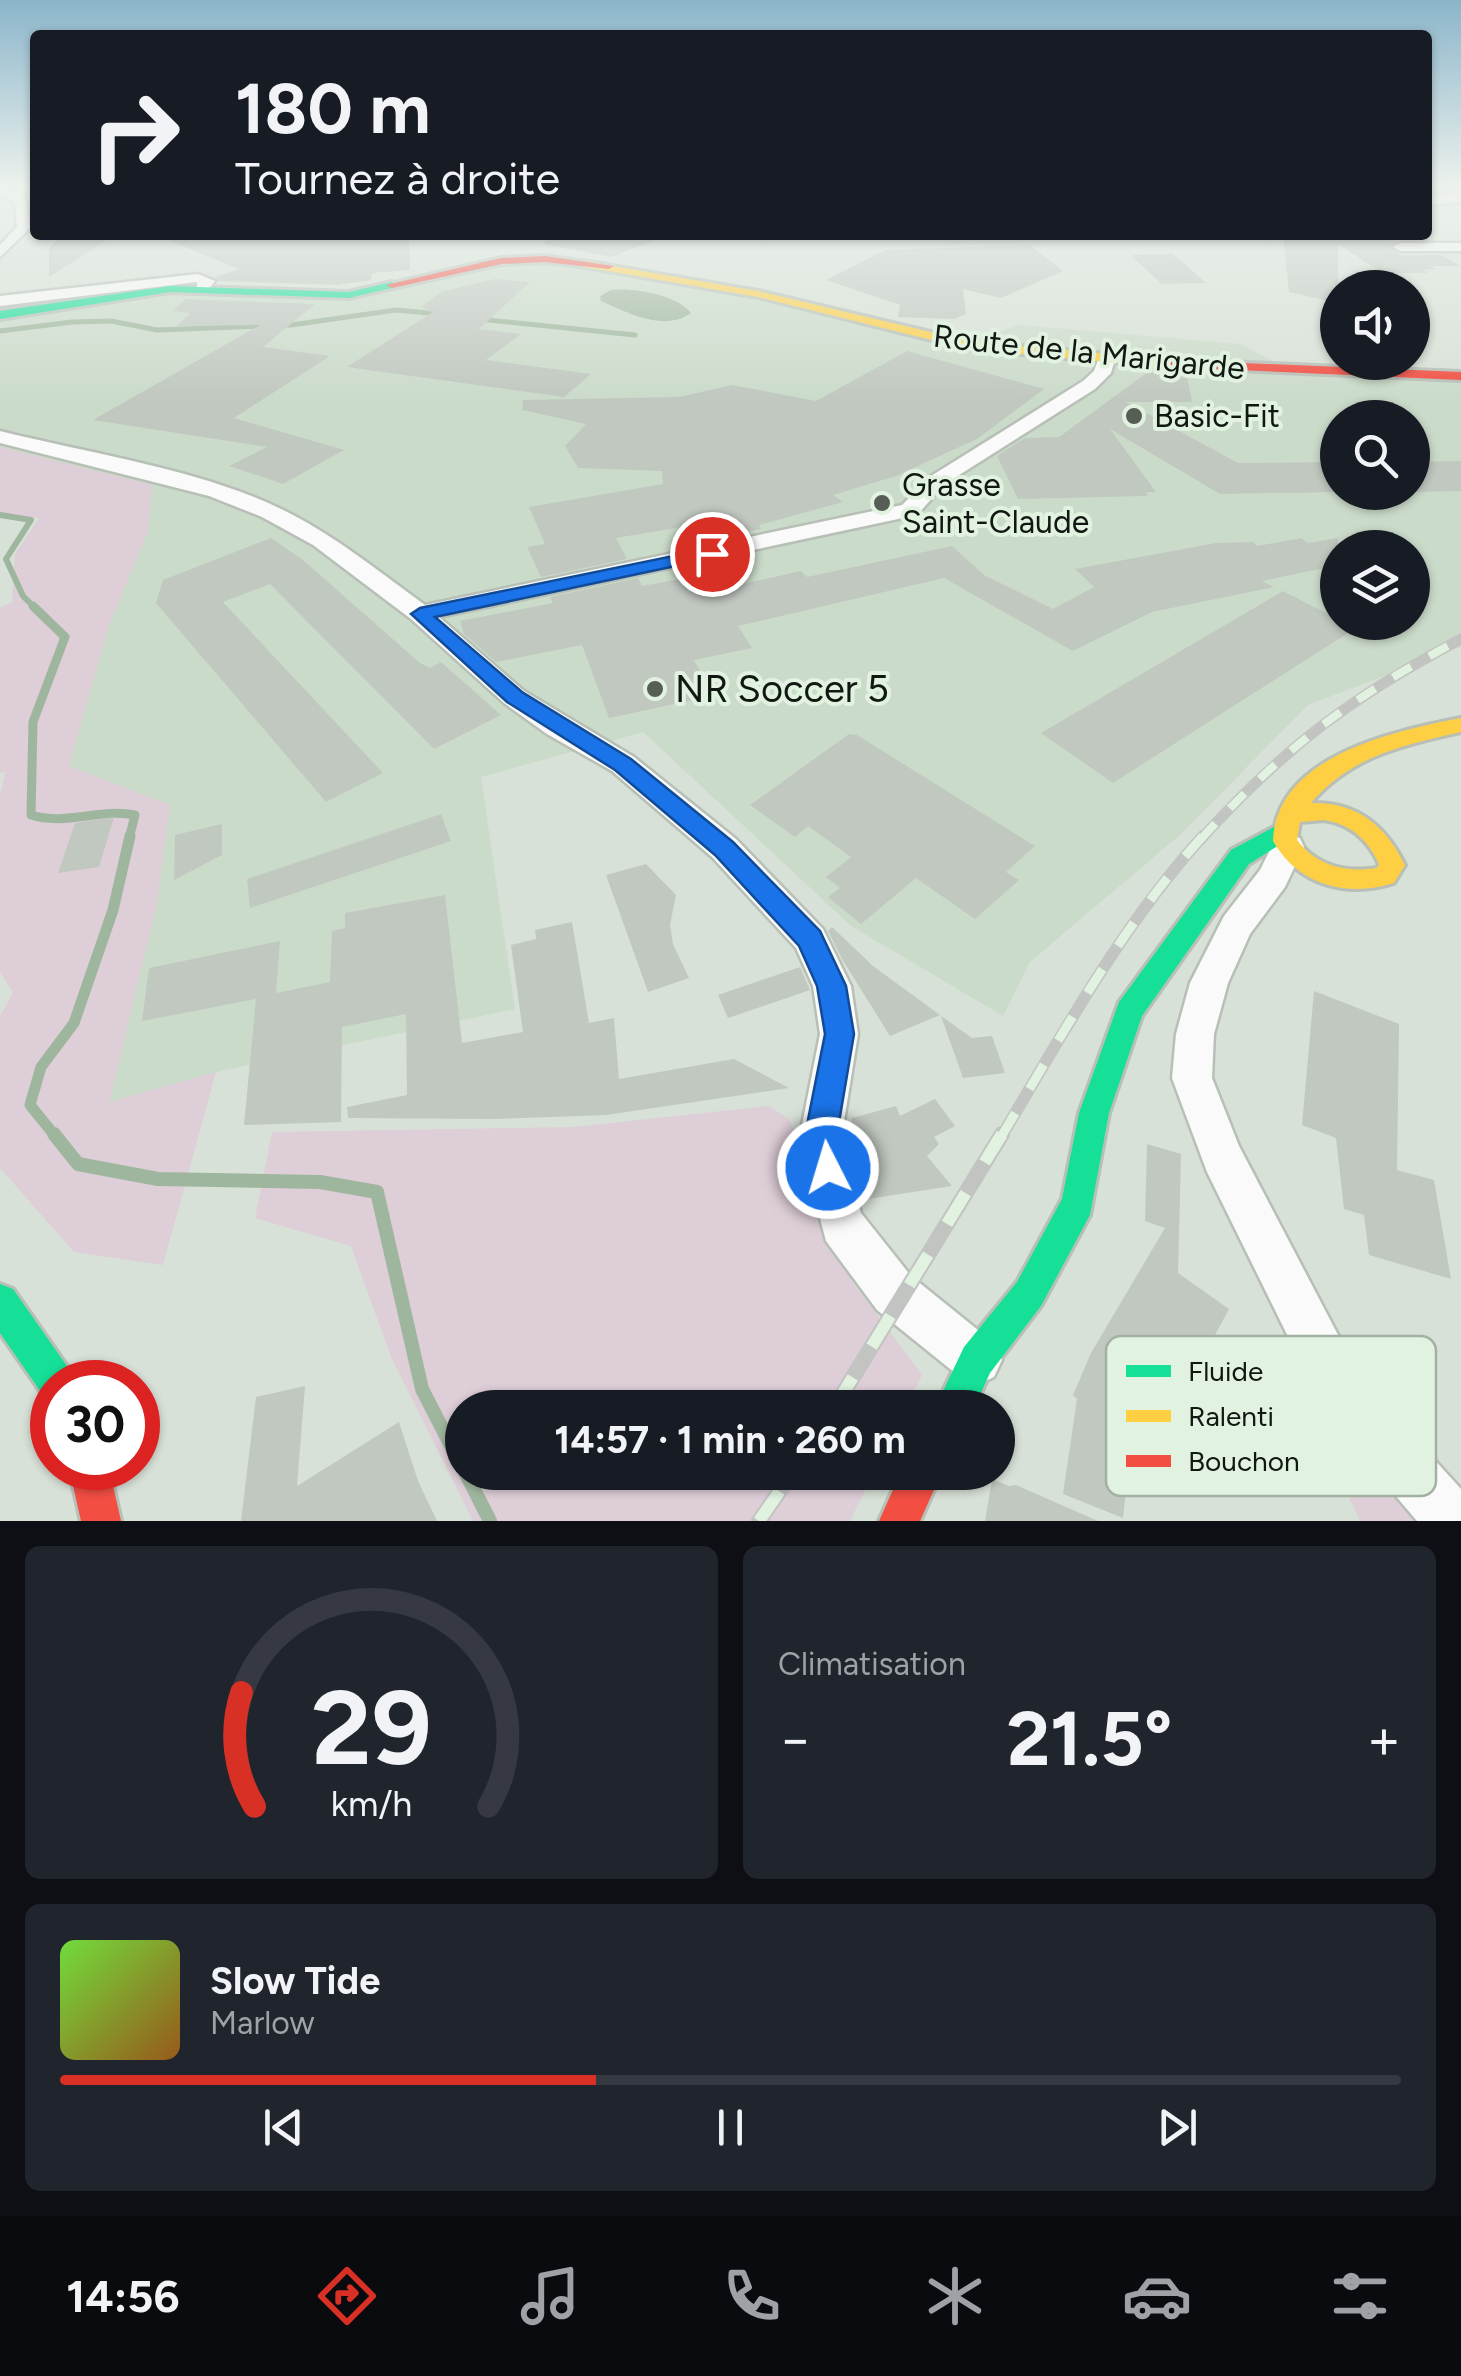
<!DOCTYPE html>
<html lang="fr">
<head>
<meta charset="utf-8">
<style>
  body { margin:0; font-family:Figtree,sans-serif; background:#20242c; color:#f1f3f6; height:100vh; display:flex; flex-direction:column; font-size:38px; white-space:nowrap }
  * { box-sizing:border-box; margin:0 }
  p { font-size:32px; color:#9ea1a6 }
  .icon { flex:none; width:55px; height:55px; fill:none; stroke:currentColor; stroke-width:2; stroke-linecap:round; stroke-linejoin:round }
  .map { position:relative; height:1521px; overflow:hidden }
  .panel { display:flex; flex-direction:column; gap:25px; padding:25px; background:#0d0f14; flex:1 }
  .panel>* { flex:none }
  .banner { position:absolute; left:30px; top:30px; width:1402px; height:210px; border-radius:10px; box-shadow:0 2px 8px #0004; background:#171b24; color:#f1f3f6; overflow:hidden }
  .controls { position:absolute; left:1320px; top:270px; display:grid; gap:20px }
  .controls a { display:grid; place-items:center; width:110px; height:110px; border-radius:50%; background:#171b24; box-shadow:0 2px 8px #0004; font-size:50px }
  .speed { position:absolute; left:30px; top:1360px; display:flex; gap:20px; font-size:50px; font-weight:700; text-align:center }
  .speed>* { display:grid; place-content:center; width:130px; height:130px; border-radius:50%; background:#171b24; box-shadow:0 2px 8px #0004; line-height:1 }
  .speed .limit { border:15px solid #d22; background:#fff; color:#111 }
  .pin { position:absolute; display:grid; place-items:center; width:85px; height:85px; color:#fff; margin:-42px; border:5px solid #fff; border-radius:50%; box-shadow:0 2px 10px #0007 }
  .me { position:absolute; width:110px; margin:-55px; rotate:355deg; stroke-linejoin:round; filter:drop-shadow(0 0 8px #0008) }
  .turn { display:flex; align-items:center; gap:35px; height:210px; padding:0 40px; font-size:45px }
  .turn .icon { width:130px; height:130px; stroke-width:2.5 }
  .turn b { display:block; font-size:70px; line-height:85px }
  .big { font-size:75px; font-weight:700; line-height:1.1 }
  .panel .tile { flex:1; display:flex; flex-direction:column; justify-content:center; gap:15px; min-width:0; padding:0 35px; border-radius:15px; background:#20242c }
  .panel .dial { align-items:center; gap:0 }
  .dial svg { height:260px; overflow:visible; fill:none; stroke:#363941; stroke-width:7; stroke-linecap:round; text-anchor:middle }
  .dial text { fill:#f1f3f6; stroke:none }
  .song { display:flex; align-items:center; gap:30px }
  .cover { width:120px; height:120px; border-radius:15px; background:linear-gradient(135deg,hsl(100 70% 55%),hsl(30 70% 35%)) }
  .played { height:10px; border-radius:5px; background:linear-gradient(90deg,#d93025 40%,#363941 40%) }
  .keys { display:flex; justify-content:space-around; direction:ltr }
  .heat { display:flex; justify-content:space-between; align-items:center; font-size:55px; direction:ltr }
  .panel .tiles { flex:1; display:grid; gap:25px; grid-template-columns:1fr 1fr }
  .tile:last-child { grid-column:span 2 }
  .trip { position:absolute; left:445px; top:1390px; width:570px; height:100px; border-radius:50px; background:#171b24; box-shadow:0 2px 8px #0004; font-weight:700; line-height:100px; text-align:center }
  .tab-bar { display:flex; height:160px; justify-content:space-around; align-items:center; background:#090b0e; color:#9ea1a6 }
  .tab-bar .icon { width:70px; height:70px }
  .tab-bar .active { color:#d93025 }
  .tab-bar b { font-size:45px; color:#f1f3f6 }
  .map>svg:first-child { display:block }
</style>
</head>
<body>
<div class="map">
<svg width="1461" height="1521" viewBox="0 0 1461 1521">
  <rect width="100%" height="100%" fill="#d8e1d7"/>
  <!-- built -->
  <path fill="#cbdbca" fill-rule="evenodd" d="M572 260 966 345 1018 325 1240 344 1280 365 1461 369V647L1308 705 1181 834 1030 962 1003 1016 851 926 643 732 481 777 515 1009 216 1072 108 1103 156 908 68 767 109 625 148 531 0 447V314L126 295 346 294 494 261ZM1338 418H1412V492H1338ZM1338 548H1412V622H1338Z"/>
  <!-- green -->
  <g fill="#deced8">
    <polygon points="0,447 152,485 148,531 109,625 69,766 170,805 156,908 109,1102 216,1072 163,1265 74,1252 0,1168 0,1016 13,993 0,972 0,795 5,772 0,773 0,608 12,602 15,554 39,518 0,514"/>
    <polygon points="768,1106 789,1119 852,1281 922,1375 906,1407 462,1408 462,1472 874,1473 850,1521 473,1521 391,1357 351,1246 255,1218 272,1132 573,1127"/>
    <polygon points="1363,1397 1461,1521 1360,1521 1304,1401"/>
  </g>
  <!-- water -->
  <path fill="#9fb69e" d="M611 290C633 287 678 295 691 313 665 332 627 313 601 301L600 296Z"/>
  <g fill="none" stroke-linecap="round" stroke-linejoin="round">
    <!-- stream-far4 -->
    <g stroke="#9fb69e" stroke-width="5">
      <polyline points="479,319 635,335"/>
      <polyline points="0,331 72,322 111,321 157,330 291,325 396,310 439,314"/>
    </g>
    <!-- stream-far3 -->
    <polyline stroke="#9fb69e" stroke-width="6" points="0,515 31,520 6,559 23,596 36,609"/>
    <!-- stream-far2 -->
    <path stroke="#9fb69e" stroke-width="9" d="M33 606 65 637 33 722 31 815C66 826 100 808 135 815L129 839"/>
    <!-- stream-far1 -->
    <polyline stroke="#9fb69e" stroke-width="11" points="56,1137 30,1105 41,1067 74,1023 113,910 130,836"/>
    <!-- stream -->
    <g stroke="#9fb69e" stroke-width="14">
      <polyline points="54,1134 78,1164 158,1179 320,1182 377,1192 422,1389 462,1467"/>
      <polyline points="465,1472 490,1521"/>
    </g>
  </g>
  <!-- building -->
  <g fill="#c1c8c0">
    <polygon points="61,235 115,235 49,277 49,249"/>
    <polygon points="156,235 409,235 410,270 372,273 371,280 337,285 218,281 215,277 239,269"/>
    <polygon points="546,235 662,235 662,238 611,257 545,244"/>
    <polygon points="1283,235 1411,235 1417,239 1398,240 1389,248 1400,255 1442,255 1460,266 1430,266 1436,269 1423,270 1428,273 1382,273 1338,244 1338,303 1289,292"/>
    <polygon points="1030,245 1063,271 1001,298 963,289 966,314 955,319 898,317 900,305 826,280 885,250"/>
    <polygon points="1173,254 1206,283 1162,284 1130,255"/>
    <polygon points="494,279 530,282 479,329 521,334 486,360 591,374 564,397 347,367 433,312 421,307 441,292"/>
    <polygon points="185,299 315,304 263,347 330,356 234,418 344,450 283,484 229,466 267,447 93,420 260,325 177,326 190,313 173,311"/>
    <polygon points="907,351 1044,389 977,439 896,476 833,495 843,502 759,525 761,529 707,538 699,524 616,538 627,559 541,577 527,547 545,544 529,507 663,484 662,471 578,468 565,446 586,424 522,410 523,400 679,397 732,385 816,401"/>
    <polygon points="1148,372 1187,376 1192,402 1126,402 1238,463 1338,462 1338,492 1220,494 1110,429 1156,492 1146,492 1148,496 1018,499 997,456 1025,438 1059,437"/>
    <polygon points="1461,461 1461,491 1412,492 1412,462"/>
    <polygon points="271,538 303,560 420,663 430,668 441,662 501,715 434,749 270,584 223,602 383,773 326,802 156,603 163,580"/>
    <polygon points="1301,538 1308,543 1338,538 1338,565 1262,581 1274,587 1152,612 1073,651 944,578 738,626 752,648 694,660 712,696 609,718 582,645 496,662 464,634 460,621 553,603 550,597 638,578 642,586 707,574 717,590 801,571 807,577 952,546 984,575 1053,609 1094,587 1075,569 1216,543 1253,542 1257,546"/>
    <polygon points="1283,591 1338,619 1338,622 1356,628 1113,783 1041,733"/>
    <polygon points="849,734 857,735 1035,846 1006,872 1019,880 975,919 916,878 861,924 828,897 840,888 826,877 851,857 808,826 795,837 750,805"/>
    <polygon points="441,814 451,841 250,908 247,879"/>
    <polygon points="114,817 99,867 58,873 75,823"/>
    <polygon points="222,824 222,855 174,880 175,835"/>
    <polygon points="646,864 676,895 670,925 673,944 689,978 648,992 606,875"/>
    <polygon points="445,895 462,1043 523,1032 511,945 536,939 535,930 572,922 589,1023 614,1018 619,1079 734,1059 789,1088 606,1115 496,1119 348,1118 347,1107 407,1095 406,1014 342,1027 341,1122 244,1125 256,999 142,1021 149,968 280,941 276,993 330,982 332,931 345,928 345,913"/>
    <polygon points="832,927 873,966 940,1015 890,1036 842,959 828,931"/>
    <polygon points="800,967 810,990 728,1018 718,995"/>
    <polygon points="1314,991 1399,1024 1397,1170 1434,1180 1451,1279 1369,1255 1364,1215 1344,1209 1336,1138 1302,1125"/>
    <polygon points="941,1016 972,1038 992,1036 1005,1073 963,1078"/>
    <polygon points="935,1099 955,1126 934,1137 939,1144 927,1156 952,1186 861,1200 848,1152 852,1118 896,1106 900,1116"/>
    <polygon points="1147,1144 1181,1154 1178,1273 1229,1309 1179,1402 1150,1379 1132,1445 1111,1478 1126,1491 1123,1518 1063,1494 1077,1399 1073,1395 1091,1353 1165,1228 1145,1221"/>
    <polygon points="305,1386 297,1486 399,1422 418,1481 437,1521 241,1521 256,1397"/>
    <polygon points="992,1479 1009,1486 1016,1485 1098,1521 985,1521"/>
  </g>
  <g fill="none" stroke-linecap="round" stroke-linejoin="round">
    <defs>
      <g id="street">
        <polygon points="0,186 20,191 27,202 30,228 0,257 0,245 17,227 15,202 0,193"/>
        <polygon points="1461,194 1461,202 1428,205 1428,197"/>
        <polygon points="1461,243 1461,251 1400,251 1393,247 1400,243"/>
        <polygon points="198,274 215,281 207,291 197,291 197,282 0,306 0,296"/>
        <path d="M1106 354 1115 359 1111 373 1095 389 945 484 917 515 439 617 524 691 634 757 736 839 823 929 851 986 858 1034 841 1140 861 1213 911 1276 994 1343 1002 1360 994 1377 977 1385 960 1377 877 1310 826 1241 799 1140 820 1034 813 986 796 948 712 857 612 771 547 734 504 703 411 619 313 545 262 517 209 496 0 443V431C88 453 198 469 279 508 332 533 378 571 425 605L902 505 931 476 1083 381 1094 371 1100 355Z"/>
        <polygon points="1288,835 1300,838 1304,847 1285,887 1250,934 1228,983 1214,1034 1212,1078 1239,1146 1337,1333 1384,1404 1461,1489 1461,1521 1417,1521 1348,1440 1303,1367 1207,1172 1172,1078 1176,1034 1190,983 1224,916 1260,870 1276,838"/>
      </g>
      <g id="fast">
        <polygon points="392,282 396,287 349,298 170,292 0,319 0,311 170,286 349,292"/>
        <polygon points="1283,822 1292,825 1295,831 1292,837 1249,864 1142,1016 1109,1113 1090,1215 1041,1306 990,1373 974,1408 935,1408 964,1347 1017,1282 1062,1199 1079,1113 1119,1002 1231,850"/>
        <polygon points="0,1284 13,1289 69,1369 75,1382 52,1382 52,1399 43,1395 0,1333"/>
      </g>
      <g id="slow">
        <polygon points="583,261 758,291 968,341 1173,360 1179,364 1173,368 968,349 758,297 579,266"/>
        <path d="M1461 718V732C1403 745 1351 756 1311 803 1357 802 1385 825 1405 865L1394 883C1347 898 1298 885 1273 841 1276 755 1396 731 1461 718ZM1324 820C1351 824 1368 840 1379 864L1377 868C1346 873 1317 866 1297 840L1300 822Z"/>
      </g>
      <g id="jam">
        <polygon points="545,256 614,266 609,269 545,262 501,264 392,288 386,285 501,258"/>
        <polygon points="1173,360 1461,372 1461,380 1168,367 1168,361"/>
        <polygon points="69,1468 109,1468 121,1521 81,1521"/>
        <polygon points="901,1472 942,1472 920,1521 879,1521"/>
      </g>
    </defs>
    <!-- street casing -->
    <use href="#street" stroke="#b7bfb7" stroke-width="5"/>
    <!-- fast casing -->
    <use href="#fast" stroke="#b7bfb7" stroke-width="6"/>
    <!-- slow casing -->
    <use href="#slow" stroke="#b7bfb7" stroke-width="6"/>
    <!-- jam casing -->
    <use href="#jam" stroke="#b7bfb7" stroke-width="6"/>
    <!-- street -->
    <use href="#street" fill="#f9faf9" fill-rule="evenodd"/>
    <!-- fast -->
    <use href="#fast" fill="#16e098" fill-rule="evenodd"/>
    <!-- slow -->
    <use href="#slow" fill="#ffcf43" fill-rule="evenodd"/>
    <!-- jam -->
    <use href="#jam" fill="#f24e42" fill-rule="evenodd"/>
    <defs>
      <path id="rail-far2" d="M1201 839C1285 747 1351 697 1461 639"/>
      <path id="rail-far1" d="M1001 1137C1062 1035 1122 925 1203 836"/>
      <g id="rail">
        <polyline points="834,1408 1002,1134"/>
        <polyline points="759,1521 793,1472"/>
      </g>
    </defs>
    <!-- rail-far2 casing -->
    <use href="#rail-far2" stroke="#c1c4c1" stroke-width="11"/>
    <!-- rail-far1 casing -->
    <use href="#rail-far1" stroke="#c1c4c1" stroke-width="12"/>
    <!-- rail casing -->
    <use href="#rail" stroke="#c1c4c1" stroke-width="16"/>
    <!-- rail-far2 -->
    <use href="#rail-far2" stroke="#e1f2e0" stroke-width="8" stroke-dasharray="21" stroke-linecap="butt"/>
    <!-- rail-far1 -->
    <use href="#rail-far1" stroke="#e1f2e0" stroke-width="9" stroke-dasharray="28" stroke-linecap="butt"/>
    <!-- rail -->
    <use href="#rail" stroke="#e1f2e0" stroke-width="12" stroke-dasharray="36" stroke-linecap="butt"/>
  </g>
  <!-- sky -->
  <linearGradient id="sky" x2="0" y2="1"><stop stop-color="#8bb5ca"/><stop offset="0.47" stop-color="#edf2ed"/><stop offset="1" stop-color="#edf2ed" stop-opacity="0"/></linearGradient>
  <rect width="1461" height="399" fill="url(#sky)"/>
  <!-- route -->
  <polygon fill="#1a73e8" stroke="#114b97" stroke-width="2.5" points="712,548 718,550 718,557 435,617 522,692 631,759 733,842 820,931 846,986 854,1034 836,1140 844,1168 839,1179 828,1184 816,1179 804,1140 825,1034 817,986 799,946 715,855 615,770 507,702 411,614 420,608"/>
  <!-- markers -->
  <g fill="#575e56" stroke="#e1f2e0" stroke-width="4">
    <circle cx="1134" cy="416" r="10"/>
    <circle cx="882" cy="503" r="10"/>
    <circle cx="655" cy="689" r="10"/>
  </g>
  <g text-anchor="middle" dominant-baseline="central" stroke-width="8" stroke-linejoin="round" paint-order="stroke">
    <!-- far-street labels -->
    <g font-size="32" fill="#111711" stroke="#e1f2e0">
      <text transform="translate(1089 352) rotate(6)">Route de la Marigarde</text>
    </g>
    <!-- far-poi labels -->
    <g font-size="32" fill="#111711" stroke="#e1f2e0" text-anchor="start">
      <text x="1154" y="416">Basic-Fit</text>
      <text x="902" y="485">Grasse<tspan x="902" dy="37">Saint-Claude</tspan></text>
    </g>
    <!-- poi labels -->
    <g font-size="38" fill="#111711" stroke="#e1f2e0" text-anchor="start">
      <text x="675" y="689">NR Soccer 5</text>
    </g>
  </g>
  <!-- legend -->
  <rect x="1106" y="1336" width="330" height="160" rx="15" fill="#e1f2e0" stroke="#a3b0a2" stroke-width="2.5"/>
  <rect x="1126" y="1365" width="45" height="12" fill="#16e098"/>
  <rect x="1126" y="1410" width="45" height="12" fill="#ffcf43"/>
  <rect x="1126" y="1455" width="45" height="12" fill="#f24e42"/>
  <g font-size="28" fill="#111711">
    <text x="1188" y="1381">Fluide</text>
    <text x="1188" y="1426">Ralenti</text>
    <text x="1188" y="1471">Bouchon</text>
  </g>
</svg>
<div class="controls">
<a><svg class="icon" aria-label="sound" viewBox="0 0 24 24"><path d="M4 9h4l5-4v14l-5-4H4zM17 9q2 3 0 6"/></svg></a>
<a><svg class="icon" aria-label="search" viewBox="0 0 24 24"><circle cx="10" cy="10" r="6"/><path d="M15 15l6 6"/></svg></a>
<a><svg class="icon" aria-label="layers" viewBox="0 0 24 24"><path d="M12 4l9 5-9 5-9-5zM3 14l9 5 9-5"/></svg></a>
</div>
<div class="speed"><div class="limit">30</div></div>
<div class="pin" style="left:712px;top:554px;background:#d93025"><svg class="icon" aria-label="arrive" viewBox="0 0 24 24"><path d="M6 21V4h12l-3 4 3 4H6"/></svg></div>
<svg class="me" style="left:828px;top:1168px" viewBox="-20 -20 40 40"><circle r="17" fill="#1a73e8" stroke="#fff" stroke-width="3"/><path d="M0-11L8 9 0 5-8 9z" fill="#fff"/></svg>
<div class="trip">14:57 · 1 min · 260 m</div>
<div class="banner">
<div class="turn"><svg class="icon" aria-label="right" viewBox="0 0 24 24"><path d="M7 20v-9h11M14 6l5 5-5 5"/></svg><div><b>180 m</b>Tournez à droite</div></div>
</div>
</div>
<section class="panel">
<div class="tiles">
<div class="tile dial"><svg viewBox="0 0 100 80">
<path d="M14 69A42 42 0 1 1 86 69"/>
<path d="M14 69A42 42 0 0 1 10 34" stroke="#d93025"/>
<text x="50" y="56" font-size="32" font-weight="700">29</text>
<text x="50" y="72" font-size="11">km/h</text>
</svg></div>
<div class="tile"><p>Climatisation</p>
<div class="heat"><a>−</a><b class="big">21.5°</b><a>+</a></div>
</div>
<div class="tile">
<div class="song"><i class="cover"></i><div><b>Slow Tide</b><p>Marlow</p></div></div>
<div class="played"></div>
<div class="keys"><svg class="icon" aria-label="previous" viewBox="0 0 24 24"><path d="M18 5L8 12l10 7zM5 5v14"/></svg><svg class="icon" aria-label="pause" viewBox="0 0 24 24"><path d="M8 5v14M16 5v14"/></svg><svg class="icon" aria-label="next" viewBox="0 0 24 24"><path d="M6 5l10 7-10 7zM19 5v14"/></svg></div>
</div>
</div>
</section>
<nav class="tab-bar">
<b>14:56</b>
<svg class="icon active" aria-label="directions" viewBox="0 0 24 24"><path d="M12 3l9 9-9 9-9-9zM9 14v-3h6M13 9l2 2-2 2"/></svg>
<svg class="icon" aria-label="music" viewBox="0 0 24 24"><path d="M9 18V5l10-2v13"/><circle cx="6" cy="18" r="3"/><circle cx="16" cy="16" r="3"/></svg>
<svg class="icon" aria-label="phone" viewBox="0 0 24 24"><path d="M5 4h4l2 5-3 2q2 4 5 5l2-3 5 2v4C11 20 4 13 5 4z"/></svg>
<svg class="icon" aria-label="climate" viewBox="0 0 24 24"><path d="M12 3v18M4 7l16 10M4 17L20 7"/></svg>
<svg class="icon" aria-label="car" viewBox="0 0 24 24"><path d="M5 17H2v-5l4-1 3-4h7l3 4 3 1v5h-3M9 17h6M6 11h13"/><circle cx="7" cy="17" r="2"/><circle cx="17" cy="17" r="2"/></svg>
<svg class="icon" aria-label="filters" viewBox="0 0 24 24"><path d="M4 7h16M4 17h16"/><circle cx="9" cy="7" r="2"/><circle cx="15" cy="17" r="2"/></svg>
</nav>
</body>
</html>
